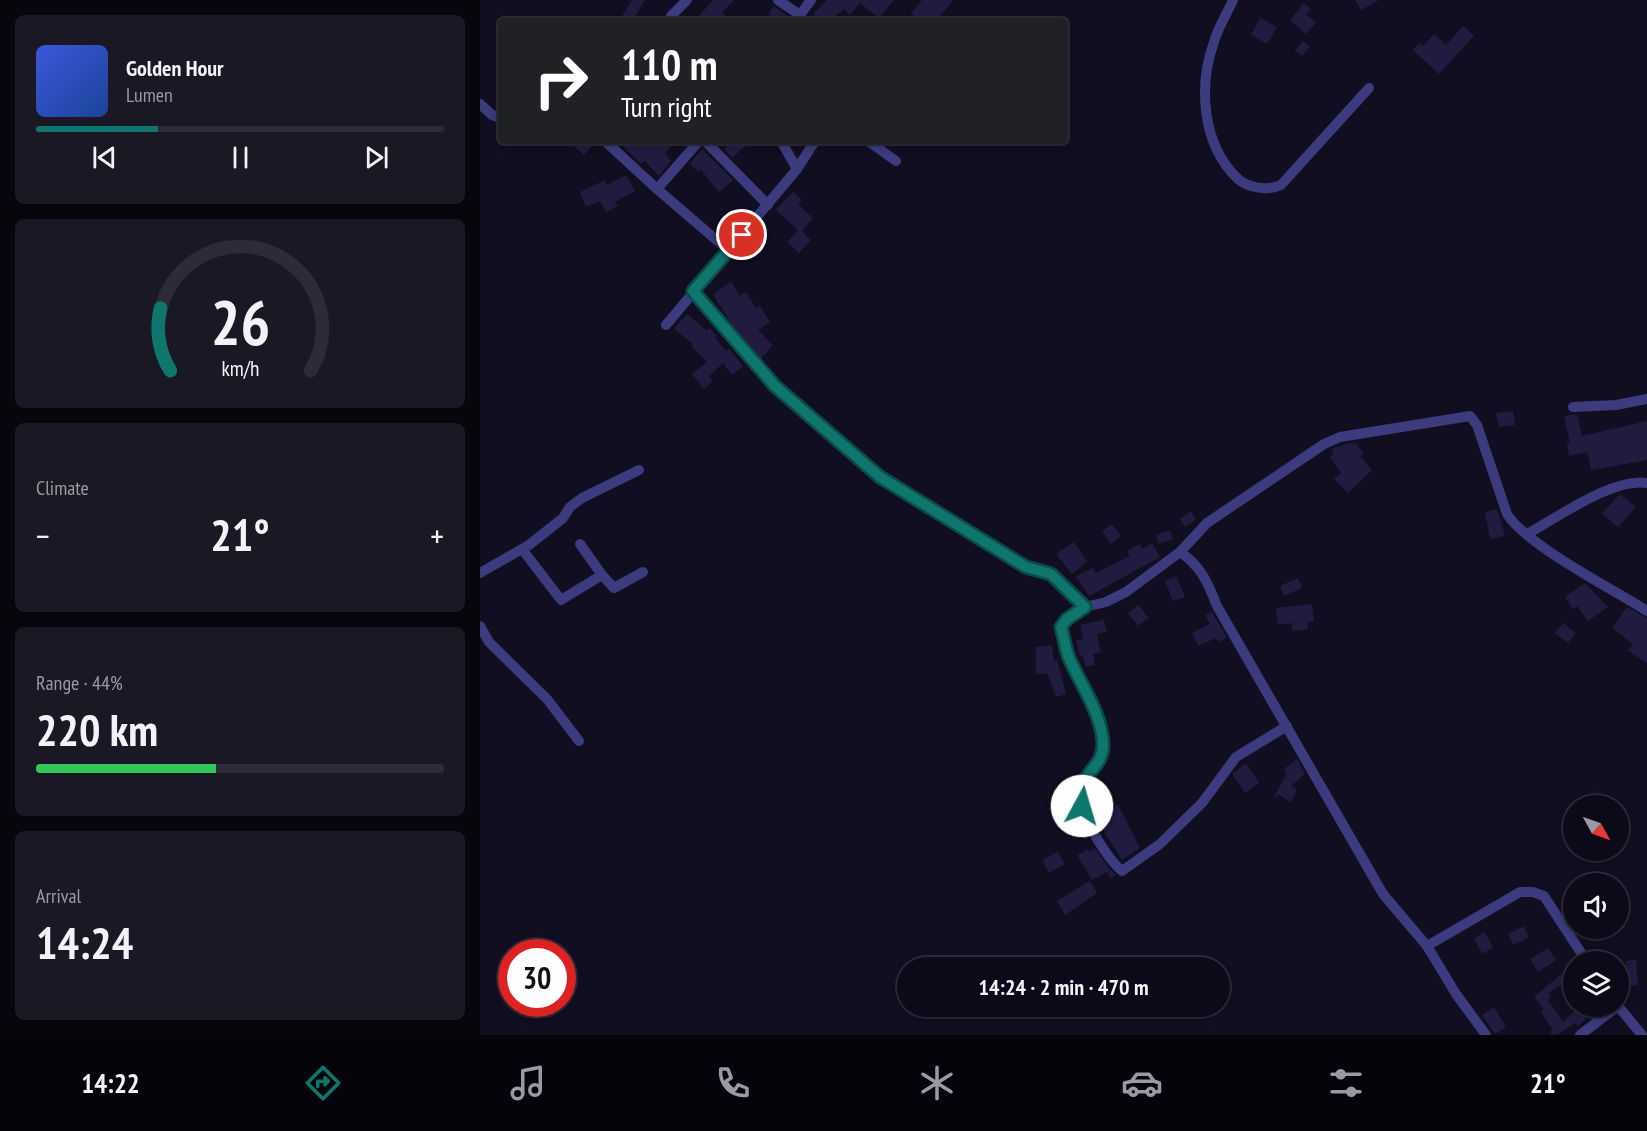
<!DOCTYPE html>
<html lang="en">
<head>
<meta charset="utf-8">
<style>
  body { margin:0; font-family:"PT Sans Narrow",sans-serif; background:#1a1825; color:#f1f3f6; height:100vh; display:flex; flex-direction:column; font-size:22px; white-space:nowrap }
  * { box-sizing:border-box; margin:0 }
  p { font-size:20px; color:#9a9aa2 }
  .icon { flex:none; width:33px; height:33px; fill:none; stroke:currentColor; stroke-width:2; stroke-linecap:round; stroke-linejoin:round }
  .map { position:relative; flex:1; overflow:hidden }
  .sheet { display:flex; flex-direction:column; gap:15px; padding:15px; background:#07060d; width:480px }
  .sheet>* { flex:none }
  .hud { position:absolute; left:18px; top:18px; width:570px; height:126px; border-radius:6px; box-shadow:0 3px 9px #0003,0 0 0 2px #2c2b37; background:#202124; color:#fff; overflow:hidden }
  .needle { width:39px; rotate:130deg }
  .tools { position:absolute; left:1083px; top:795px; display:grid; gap:12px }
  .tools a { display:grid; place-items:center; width:66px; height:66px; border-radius:50%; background:#0c0a18; box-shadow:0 3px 9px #0003,0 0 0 2px #2c2b37; font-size:30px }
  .speed { position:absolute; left:18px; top:939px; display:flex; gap:12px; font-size:30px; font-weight:700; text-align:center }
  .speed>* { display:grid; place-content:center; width:78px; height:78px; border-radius:50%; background:#0c0a18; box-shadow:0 3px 9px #0003,0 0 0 2px #2c2b37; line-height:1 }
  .speed .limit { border:9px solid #d22; background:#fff; color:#111 }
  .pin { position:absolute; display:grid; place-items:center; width:51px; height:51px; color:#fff; margin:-26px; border:3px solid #fff; border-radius:50%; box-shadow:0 2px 6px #0007 }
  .me { position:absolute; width:66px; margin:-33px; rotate:6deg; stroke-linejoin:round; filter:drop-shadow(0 0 4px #0008) }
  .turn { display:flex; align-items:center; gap:21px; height:126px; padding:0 24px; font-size:27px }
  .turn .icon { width:78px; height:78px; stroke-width:2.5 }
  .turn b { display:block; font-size:42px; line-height:51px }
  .big { font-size:45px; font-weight:700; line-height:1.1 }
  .sheet .widget { flex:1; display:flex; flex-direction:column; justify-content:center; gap:9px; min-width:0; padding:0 21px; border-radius:9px; background:#1a1825 }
  .sheet .dial { align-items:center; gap:0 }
  .dial svg { height:156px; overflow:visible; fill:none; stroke:#2c2b37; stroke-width:7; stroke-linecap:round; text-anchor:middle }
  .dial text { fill:#f1f3f6; stroke:none }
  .song { display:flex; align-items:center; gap:18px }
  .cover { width:72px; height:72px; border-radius:9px; background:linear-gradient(135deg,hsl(230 70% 55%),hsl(220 70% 35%)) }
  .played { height:6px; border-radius:3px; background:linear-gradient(90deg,#0f766e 30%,#2c2b37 30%) }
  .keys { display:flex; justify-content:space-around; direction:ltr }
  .heat { display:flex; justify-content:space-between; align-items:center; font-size:33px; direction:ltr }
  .charge { height:9px; border-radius:4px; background:linear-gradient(90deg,#34c759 44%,#2c2b37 0) }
  .trip { position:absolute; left:417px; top:957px; width:333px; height:60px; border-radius:30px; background:#0c0a18; box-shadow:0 3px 9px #0003,0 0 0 2px #2c2b37; font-weight:700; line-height:60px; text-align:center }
  .tabs { display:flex; height:96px; justify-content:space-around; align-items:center; background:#05040a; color:#9a9aa2 }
  .tabs .icon { width:42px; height:42px }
  .tabs .active { color:#0f766e }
  .tabs b { font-size:27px; color:#f1f3f6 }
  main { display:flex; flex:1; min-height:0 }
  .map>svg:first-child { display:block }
</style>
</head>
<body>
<main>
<section class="sheet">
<div class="widget">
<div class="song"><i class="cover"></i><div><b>Golden Hour</b><p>Lumen</p></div></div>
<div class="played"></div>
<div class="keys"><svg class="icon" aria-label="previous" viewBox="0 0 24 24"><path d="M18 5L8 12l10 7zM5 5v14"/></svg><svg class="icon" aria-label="pause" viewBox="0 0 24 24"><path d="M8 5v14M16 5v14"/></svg><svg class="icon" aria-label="next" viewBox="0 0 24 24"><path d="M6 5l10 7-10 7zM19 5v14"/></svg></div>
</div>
<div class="widget dial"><svg viewBox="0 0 100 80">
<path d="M14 69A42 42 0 1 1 86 69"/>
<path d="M14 69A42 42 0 0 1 9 37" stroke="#0f766e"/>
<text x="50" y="56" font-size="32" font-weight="700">26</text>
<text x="50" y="72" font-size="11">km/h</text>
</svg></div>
<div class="widget"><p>Climate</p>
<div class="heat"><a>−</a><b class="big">21°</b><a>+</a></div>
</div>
<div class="widget"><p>Range · 44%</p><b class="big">220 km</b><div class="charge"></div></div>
<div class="widget"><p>Arrival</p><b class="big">14:24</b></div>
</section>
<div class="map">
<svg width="1167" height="1035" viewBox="0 0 1167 1035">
  <rect width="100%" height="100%" fill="#100e20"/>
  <!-- building -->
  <g fill="#211b40">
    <polygon points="152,0 165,0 152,21 139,21"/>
    <polygon points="233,0 254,0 242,13 252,21 225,21 219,16"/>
    <polygon points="347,0 414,0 399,18 380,3 370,15 364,9 349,21 340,21 333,14"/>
    <polygon points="442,0 473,0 456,21 440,21 431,14"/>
    <polygon points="875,0 899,0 881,10"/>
    <polygon points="824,3 831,9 826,14 836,23 826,34 810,20"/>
    <polygon points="294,6 309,17 306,21 298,21 288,14"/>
    <polygon points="780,18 797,27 787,44 771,35"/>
    <polygon points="983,26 994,36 959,74 933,50 939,43 943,46 954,34 966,45"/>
    <polygon points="823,41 830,46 822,56 815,51"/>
    <polygon points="88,141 117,141 104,155"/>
    <polygon points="138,141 195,141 185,154 191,161 179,176 165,161 161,164"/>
    <polygon points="253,141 271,141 252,158 244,149"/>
    <polygon points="222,149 253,180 239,192 221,170 218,172 210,163"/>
    <polygon points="146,175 155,191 135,202 138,206 126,212 120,201 106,207 100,192 125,180 127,185"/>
    <polygon points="313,192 322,200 318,205 333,218 322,231 331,240 319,253 307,242 318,230 296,210"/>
    <polygon points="251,282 260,296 266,292 276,308 280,306 290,322 278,330 293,345 281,359 252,325 233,294"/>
    <polygon points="207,314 227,331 230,328 237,336 235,338 246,351 249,348 263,366 252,375 243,363 229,376 233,381 224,389 212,374 227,362 211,346 213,344 194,329"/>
    <polygon points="1033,411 1035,425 1019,427 1016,413"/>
    <polygon points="1097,414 1102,436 1167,421 1167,460 1111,470 1107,452 1089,456 1087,444 1090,443 1084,416"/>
    <polygon points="870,443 872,445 875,443 884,453 880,456 892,470 868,493 854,479 861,473 850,457 854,453 851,449"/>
    <polygon points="1140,494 1156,507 1138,527 1122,514"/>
    <polygon points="1017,509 1025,536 1010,539 1005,512"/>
    <polygon points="711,511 716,520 705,527 700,519"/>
    <polygon points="632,524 641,536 631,544 622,531"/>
    <polygon points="690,530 693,539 679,544 676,535"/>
    <polygon points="594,542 607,562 592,574 576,554"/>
    <polygon points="672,543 680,557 609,596 596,576 613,568 616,573 650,556 647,551 660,544 662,549"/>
    <polygon points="696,576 705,597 693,601 685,581"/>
    <polygon points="818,578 822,588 804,596 800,586"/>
    <polygon points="1105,583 1128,607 1108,621 1097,606 1093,609 1085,597"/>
    <polygon points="832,604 834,621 827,622 828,629 812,631 812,623 798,625 796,608"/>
    <polygon points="658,605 669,618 658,626 648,613"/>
    <polygon points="1147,607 1167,618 1167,663 1148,651 1153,644 1132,628"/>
    <polygon points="732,612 747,638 738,642 736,638 718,646 712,633 730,624 725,615"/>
    <polygon points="624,620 627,632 617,634 621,652 613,654 615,665 606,667 603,656 600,657 596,641 603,639 600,625"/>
    <polygon points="1083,623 1096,633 1088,643 1075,633"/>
    <polygon points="572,645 574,661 577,660 586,694 576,697 567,673 556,674 556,647"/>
    <polygon points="817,759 825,774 811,786 817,790 811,802 799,795 793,799 807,773 804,769"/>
    <polygon points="766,763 779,783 765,793 752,774"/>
    <polygon points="638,804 660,848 642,860 615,818"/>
    <polygon points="614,848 629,868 636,875 631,878 627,872 612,880 597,855 608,849 609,852"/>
    <polygon points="578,852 585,864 569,873 562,860"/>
    <polygon points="610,881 617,893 585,915 577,901"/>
    <polygon points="1044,926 1049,937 1033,945 1028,934"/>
    <polygon points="1005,932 1013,948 1002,954 994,938"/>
    <polygon points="1068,948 1076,960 1058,972 1050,959"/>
    <polygon points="1156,960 1158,985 1148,986 1146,961"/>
    <polygon points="1085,971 1090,980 1068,993 1071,997 1068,1000 1083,1022 1097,1009 1106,1019 1098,1026 1095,1023 1077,1035 1072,1035 1070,1032 1073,1030 1061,1012 1064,1010 1054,997"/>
    <polygon points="1014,1007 1026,1027 1015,1034 1002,1015"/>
  </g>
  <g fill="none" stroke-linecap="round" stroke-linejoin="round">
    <!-- street -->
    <g stroke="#3b3b7d" stroke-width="10">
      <polyline points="298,0 320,15"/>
      <path d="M753 0C747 14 738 27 734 42 718 86 722 145 758 179 768 188 788 191 801 185L889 88"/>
      <polyline points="191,16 207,0"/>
      <polyline points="317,19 331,0"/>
      <polyline points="0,104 12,115 21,118"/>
      <polyline points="125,141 177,189 219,141"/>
      <polyline points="225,141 288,205"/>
      <polyline points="388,141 416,161"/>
      <polyline points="317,169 335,141"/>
      <polyline points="177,189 248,250"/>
      <polyline points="213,291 295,386 400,477 546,567 571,574 605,607"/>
      <polyline points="186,325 317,169 301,141"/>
      <polyline points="1093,407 1136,405 1167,399"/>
      <path d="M1047 534C1077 518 1133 477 1167 483"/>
      <polyline points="100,544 122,575"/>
      <polyline points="42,549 81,600 122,575 134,588 163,572"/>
      <path d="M700 552C721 566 728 583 737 606L903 894 947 946 976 994 1006 1035"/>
      <polyline points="0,573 49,545 83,518 90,507 102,498 159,470"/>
      <polyline points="0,626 9,642 67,699 99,741"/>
      <path d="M807 726 756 757 722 803 680 844 642 871C624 856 590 801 604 778 612 766 623 759 623 743 621 713 601 685 589 658 585 648 584 637 581 627L587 619 605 607 626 602 646 592 700 552 727 523 844 444 860 437 990 416 997 425 1027 514C1046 545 1133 589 1167 611"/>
      <polyline points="947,946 1040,892 1053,892 1064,896 1107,962"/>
      <polyline points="1138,1006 1162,1035"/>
      <polyline points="1100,1035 1138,1006"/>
    </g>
  </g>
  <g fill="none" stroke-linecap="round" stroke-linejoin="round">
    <defs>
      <path id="route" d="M262 235 213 291 295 386 400 477 546 567 571 574 605 607 587 619 581 627C584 637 585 648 589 658 601 685 622 714 623 744 623 772 597 769 602 806"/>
    </defs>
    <!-- route casing -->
    <use href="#route" stroke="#0a4d48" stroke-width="15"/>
    <!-- route -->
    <use href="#route" stroke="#0f766e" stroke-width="10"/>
  </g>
</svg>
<div class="tools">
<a><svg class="needle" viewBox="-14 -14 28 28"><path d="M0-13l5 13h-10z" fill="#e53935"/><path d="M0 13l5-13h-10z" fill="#9a9aa2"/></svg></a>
<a><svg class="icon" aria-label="sound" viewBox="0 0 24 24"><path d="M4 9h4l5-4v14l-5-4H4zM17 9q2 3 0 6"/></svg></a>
<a><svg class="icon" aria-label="layers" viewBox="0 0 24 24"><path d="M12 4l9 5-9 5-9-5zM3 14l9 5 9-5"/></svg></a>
</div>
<div class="speed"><div class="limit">30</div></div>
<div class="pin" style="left:262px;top:235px;background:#d93025"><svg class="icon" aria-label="arrive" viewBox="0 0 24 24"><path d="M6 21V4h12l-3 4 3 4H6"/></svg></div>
<svg class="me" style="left:602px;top:806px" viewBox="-20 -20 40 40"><circle r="19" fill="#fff"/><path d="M0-13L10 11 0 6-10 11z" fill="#0f766e"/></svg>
<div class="trip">14:24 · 2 min · 470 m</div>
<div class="hud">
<div class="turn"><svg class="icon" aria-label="right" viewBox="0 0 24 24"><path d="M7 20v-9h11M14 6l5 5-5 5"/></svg><div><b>110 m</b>Turn right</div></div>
</div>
</div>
</main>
<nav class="tabs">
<b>14:22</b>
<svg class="icon active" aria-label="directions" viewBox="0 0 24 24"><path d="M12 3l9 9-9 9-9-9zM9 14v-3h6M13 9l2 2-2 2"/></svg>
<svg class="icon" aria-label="music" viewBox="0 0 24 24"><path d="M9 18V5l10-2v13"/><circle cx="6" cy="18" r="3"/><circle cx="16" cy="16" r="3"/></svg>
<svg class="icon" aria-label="phone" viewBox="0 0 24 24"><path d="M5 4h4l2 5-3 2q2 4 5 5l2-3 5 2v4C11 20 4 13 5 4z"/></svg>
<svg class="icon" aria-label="climate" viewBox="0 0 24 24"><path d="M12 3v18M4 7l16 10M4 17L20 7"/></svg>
<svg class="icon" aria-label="car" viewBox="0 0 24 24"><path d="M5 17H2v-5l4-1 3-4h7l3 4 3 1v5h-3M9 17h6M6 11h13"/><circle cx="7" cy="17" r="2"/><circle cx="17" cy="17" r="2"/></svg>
<svg class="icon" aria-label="filters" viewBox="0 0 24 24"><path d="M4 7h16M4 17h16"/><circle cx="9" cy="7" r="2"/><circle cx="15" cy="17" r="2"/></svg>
<b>21°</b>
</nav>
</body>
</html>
